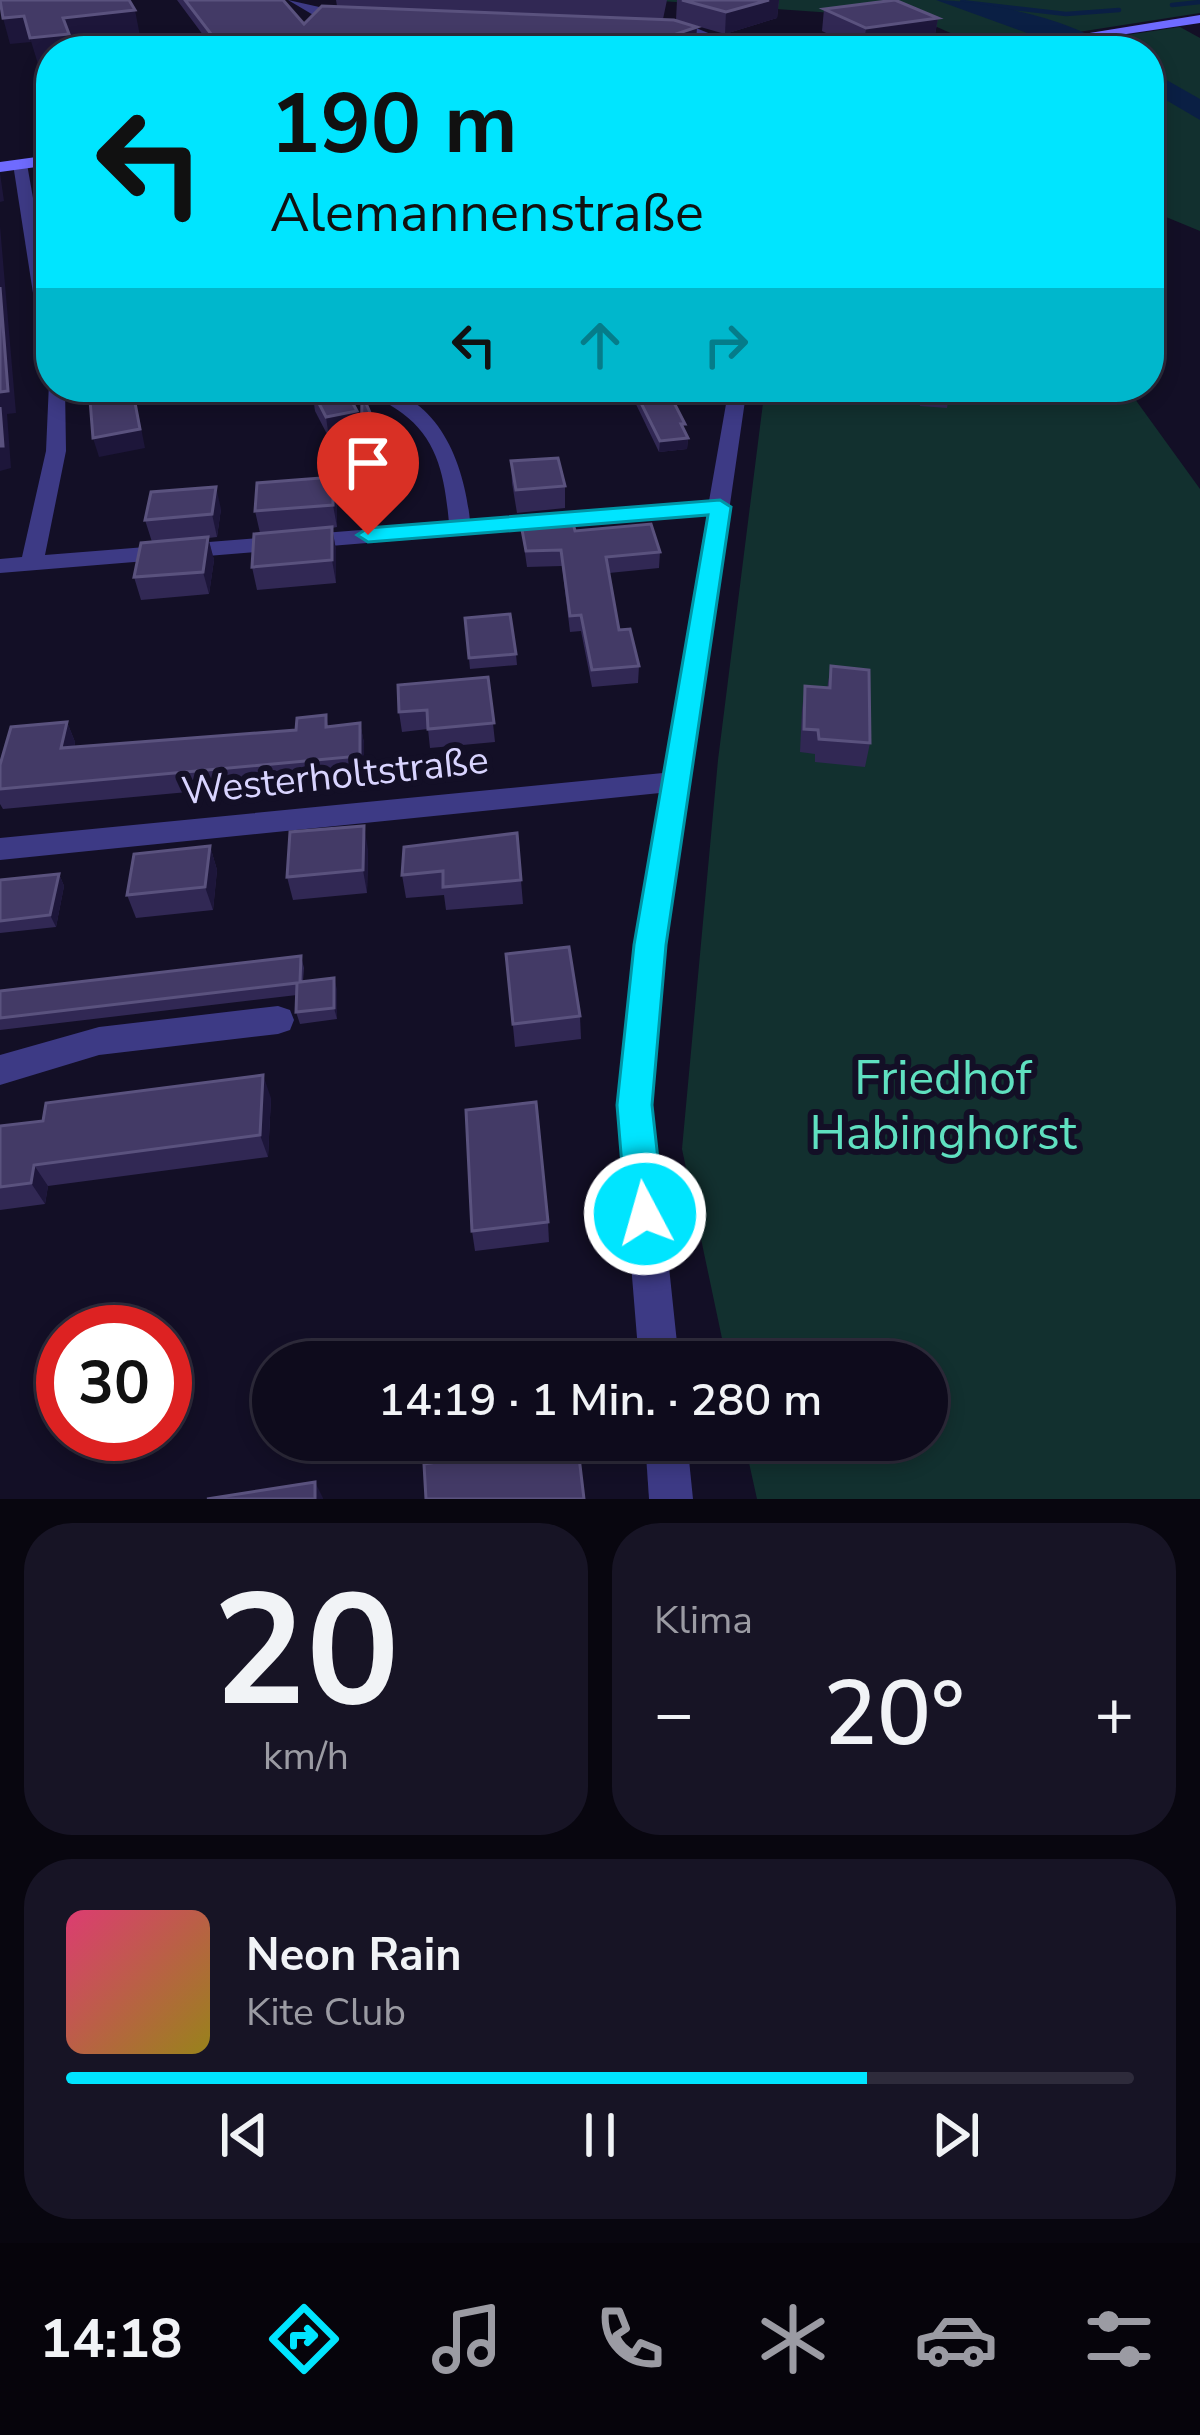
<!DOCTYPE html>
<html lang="de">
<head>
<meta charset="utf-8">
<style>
  body { margin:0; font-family:"Nunito Sans",sans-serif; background:#171425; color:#f1f3f6; height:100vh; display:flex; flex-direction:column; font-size:45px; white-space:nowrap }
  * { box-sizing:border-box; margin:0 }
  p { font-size:39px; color:#9b9ba3 }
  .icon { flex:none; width:66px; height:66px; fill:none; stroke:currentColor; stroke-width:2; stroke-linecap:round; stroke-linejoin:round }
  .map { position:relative; height:1499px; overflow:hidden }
  .details { display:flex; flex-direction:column; gap:24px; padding:24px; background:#08060f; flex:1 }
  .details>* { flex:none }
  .banner { position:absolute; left:36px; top:36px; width:1128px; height:366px; border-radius:48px; box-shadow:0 6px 18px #0003,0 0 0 3px #2e2b3b; background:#00e5ff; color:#111; overflow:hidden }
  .speed { position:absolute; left:36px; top:1305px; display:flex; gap:24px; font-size:60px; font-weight:700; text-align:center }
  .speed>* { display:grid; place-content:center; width:156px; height:156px; border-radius:50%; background:#0e0b1c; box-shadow:0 6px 18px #0003,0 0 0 3px #2e2b3b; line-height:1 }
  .speed .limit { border:18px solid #d22; background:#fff; color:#111 }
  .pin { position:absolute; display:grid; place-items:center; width:102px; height:102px; color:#fff; margin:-123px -51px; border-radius:50% 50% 50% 0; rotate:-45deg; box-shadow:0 0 12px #0007 }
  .pin .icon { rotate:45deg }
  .me { position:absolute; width:132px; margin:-66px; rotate:354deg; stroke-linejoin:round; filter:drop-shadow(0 0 9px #0008) }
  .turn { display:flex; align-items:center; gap:42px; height:252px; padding:0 36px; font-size:54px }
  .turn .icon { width:156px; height:156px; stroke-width:2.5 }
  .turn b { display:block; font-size:84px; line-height:102px }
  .lanes { display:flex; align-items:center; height:114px; padding:0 36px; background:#0003; justify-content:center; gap:60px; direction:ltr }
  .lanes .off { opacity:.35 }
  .big { font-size:90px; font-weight:600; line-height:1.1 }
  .details .tile { flex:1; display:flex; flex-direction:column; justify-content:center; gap:18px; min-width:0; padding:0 42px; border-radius:48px; background:#171425 }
  .details .dial { align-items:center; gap:0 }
  .dial b { font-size:156px; line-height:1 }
  .song { display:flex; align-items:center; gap:36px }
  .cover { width:144px; height:144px; border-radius:18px; background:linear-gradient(135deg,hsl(340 70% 55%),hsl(50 70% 35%)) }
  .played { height:12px; border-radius:6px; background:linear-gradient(90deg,#00e5ff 75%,#2e2b3b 75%) }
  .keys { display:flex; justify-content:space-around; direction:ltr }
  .heat { display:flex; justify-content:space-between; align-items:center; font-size:66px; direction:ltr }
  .details .tiles { flex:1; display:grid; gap:24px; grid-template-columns:1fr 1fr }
  .tile:last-child { grid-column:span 2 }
  .trip { position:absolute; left:252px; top:1341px; width:696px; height:120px; border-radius:60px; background:#0e0b1c; box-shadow:0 6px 18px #0003,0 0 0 3px #2e2b3b; font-weight:600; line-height:120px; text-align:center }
  .tab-bar { display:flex; height:192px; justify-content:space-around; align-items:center; background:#06040b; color:#9b9ba3 }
  .tab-bar .icon { width:84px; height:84px }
  .tab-bar .on { color:#00e5ff }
  .tab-bar b { font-size:54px; color:#f1f3f6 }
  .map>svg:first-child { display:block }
</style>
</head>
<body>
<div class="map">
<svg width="1200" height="1499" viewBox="0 0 1200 1499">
  <rect width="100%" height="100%" fill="#130f26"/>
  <!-- green -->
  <g fill="#12302f">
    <polygon points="647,0 1200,0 1200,13 982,47 919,19"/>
    <polygon points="1180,27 1200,38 1200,231 1149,210 1149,51 1020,51"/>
    <polygon points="765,387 1127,388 1200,489 1200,1499 757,1499 744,1440 927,1440 927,1362 727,1362 682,1149 718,760"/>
  </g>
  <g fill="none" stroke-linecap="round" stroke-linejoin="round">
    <!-- stream -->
    <g stroke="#0a1f44" stroke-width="4.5">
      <polyline points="962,2 1066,14 1119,10"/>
      <polyline points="1172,5 1200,2"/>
    </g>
    <!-- river -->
    <g fill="#0a1f44" fill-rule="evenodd">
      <path d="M936 0C981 0 1081 20 1113 51H1077Z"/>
      <polygon points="1149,70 1200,99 1200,120 1149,90"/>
    </g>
    <!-- minor -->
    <g fill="#3d3a85" fill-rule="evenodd">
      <polygon points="288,0 355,15 315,16"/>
      <path d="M664 24 696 28 752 51C725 51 690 34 660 29Z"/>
      <polygon points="20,160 27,164 51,300 51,356 42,351 13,164"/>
      <path d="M49 383 51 387H65L66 451 45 555 449 523C445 480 439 440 402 413 389 403 374 397 363 387 435 387 464 459 470 521L709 501 729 387H747L666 945 652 1105 679 1362H639L618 1105 634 945 660 793 0 860V838L663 773 707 515 0 573V559L22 557 46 451Z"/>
      <polygon points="278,1006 290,1010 294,1020 290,1030 278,1034 99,1055 0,1085 0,1055 99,1027"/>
      <polygon points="645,1440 687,1440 693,1499 649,1499"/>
    </g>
    <!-- secondary -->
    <g fill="#6f6bff" fill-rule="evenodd">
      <polygon points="1200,15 1200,23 1012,51 980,51"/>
      <polygon points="51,155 51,165 0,172 0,162"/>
    </g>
  </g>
  <!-- wall -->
  <g fill="#312854">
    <polygon points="177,0 283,0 304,24 337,6 336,0 667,0 663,19 696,42 690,44 701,51 215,51"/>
    <polygon points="677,0 779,0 777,18 725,34 676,20"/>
    <polygon points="824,9 938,18 934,40 863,51 822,31"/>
    <polygon points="273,387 310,387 312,398 281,404"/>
    <polygon points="433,387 491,387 461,401"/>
    <polygon points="596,387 688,387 688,392 669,394 688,438 687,449 659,452 633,398 593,399 593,389"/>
    <polygon points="918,387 951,387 947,408 920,406"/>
    <polygon points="312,390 357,411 360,432 329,438 315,411"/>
    <polygon points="511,461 565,486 565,508 517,513 512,483"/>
    <polygon points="396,473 399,495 365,498 361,476"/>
    <polygon points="337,499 337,527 332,528 336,550 336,583 257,590 252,567 260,533 255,511"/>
    <polygon points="221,509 217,537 208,538 214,560 209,594 141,600 134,577 152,542 145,520"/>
    <polygon points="520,519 660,552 659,568 609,573 619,630 639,666 638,683 592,687 581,631 570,632 562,566 527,567"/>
    <polygon points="465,618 516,654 517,665 470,669"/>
    <polygon points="831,666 870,743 865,767 815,762 815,754 800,752 802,709 805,686 827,688"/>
    <polygon points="488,677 495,742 430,748 428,729 402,732 399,712"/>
    <polygon points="326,715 328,727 360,723 364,743 364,776 3,809 0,804 0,765 67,722 75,742 74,747 296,730"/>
    <polygon points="517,833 523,904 446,910 444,895 406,898 402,875"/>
    <polygon points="210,846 217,870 213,910 136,918 127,895"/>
    <polygon points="368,849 367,893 293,900 287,877"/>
    <polygon points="59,874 64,886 56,927 0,933 0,880"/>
    <polygon points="506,954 580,1016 581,1039 515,1047"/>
    <polygon points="301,956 304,968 303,981 337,989 337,1019 300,1024 296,1012 297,995 0,1030 0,991"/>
    <polygon points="271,1098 268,1157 48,1186 45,1204 0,1210 0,1126"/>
    <polygon points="548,1222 549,1242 475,1251 472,1231"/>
  </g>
  <!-- shaded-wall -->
  <g fill="#1d163a">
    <polygon points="769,0 779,0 777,18 725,34 726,12"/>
    <polygon points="135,10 140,36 72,43 74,51 51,51 51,63 38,64 30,38 63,18"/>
    <polygon points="24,16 31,42 10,44 3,18"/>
    <polygon points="938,18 934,40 863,51 866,28"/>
    <polygon points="697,27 696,42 672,50 673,35"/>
    <polygon points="0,173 4,201 0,202"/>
    <polygon points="0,226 16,413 7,414 11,468 0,471"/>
    <polygon points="132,387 133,387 145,448 99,457 93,438"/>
    <polygon points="278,387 310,387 312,398 281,404"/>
    <polygon points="460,387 491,387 461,401"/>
    <polygon points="664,387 688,387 688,392 664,394"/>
    <polygon points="357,411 360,432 329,438 326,417"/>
    <polygon points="688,438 687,449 659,452 660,441"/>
    <polygon points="333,477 337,499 337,527 333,505"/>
    <polygon points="216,487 221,509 217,537 212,514"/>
    <polygon points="332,527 336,550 336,583 332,560"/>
    <polygon points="208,537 214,560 209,594 203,572"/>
    <polygon points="67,722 75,742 69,768 61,748"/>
    <polygon points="360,723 364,743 364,776 360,756"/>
    <polygon points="364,826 368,849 367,893 363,870"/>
    <polygon points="210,846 217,870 213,910 205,887"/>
    <polygon points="59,874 64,886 56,927 50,915"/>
    <polygon points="334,978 337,989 337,1019 334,1008"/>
    <polygon points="263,1075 271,1098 268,1157 260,1135"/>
    <polygon points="34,1165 48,1186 45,1204 31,1183"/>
    <polygon points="315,1482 323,1498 323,1499 315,1499"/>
  </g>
  <!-- building -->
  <g fill="#433a66" stroke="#5a527e" stroke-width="3">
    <polygon points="0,0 129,0 135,10 63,18 69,34 30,38 24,16 3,18"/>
    <polygon points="185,0 283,0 304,24 322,6 674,20 697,27 673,35 701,51 224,51"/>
    <polygon points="682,0 769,0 726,12"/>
    <polygon points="895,0 938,18 866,28 824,9"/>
    <polygon points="0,287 8,391 0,392"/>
    <polygon points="89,387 132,387 140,429 93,438"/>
    <polygon points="327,387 344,387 357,411 326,417 312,390"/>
    <polygon points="633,387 666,387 685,424 681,424 688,438 660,441"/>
    <polygon points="362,394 396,473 361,476"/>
    <polygon points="0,407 3,446 0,446"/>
    <polygon points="558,458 565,486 516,490 511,461"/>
    <polygon points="333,477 333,505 255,511 257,483"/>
    <polygon points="216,487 212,514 145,520 151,492"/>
    <polygon points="571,515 575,531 651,524 660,552 606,557 619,630 630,629 639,666 592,670 581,615 570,616 561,550 526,551 520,519"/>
    <polygon points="332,527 332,560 252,567 254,534"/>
    <polygon points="208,537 203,572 134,577 141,543"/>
    <polygon points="510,614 516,654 469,658 465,618"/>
    <polygon points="831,666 869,670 870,743 819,739 818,730 804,729 805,686 830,688"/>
    <polygon points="488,677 494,723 428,729 427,710 399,712 398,685"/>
    <polygon points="326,715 326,727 360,723 360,756 0,789 0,765 11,727 67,722 61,748 296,730 297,718"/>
    <polygon points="364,826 363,870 287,877 290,832"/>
    <polygon points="517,833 521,880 443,887 443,871 402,875 404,847"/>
    <polygon points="210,846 205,887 127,895 134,854"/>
    <polygon points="59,874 50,915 0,921 0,880"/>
    <polygon points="569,947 580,1016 513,1024 506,954"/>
    <polygon points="301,956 300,982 334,978 334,1008 296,1012 297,983 0,1018 0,991"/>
    <polygon points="263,1075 260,1135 34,1165 31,1183 0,1187 0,1126 43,1121 46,1103"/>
    <polygon points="536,1102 548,1222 472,1231 466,1110"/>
    <polygon points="577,1440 584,1499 426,1499 424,1464"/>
    <polygon points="315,1482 315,1499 207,1499"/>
  </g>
  <!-- route -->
  <polygon fill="#00e5ff" stroke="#0095a6" stroke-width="3" points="720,500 731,507 666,945 652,1105 664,1214 659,1227 645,1232 632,1227 626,1214 617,1105 634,945 708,515 368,542 357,535 368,528"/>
  <g text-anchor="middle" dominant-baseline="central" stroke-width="12" stroke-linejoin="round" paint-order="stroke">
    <!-- street labels -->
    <g font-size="39" fill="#d9d4ff" stroke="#130f26">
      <text transform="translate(335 776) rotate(-6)">Westerholtstraße</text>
    </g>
    <!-- near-park labels -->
    <g font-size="48" fill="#5fe0c0" stroke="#130f26">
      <text x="943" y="1078">Friedhof<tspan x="943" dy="55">Habinghorst</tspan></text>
    </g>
  </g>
</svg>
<div class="speed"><div class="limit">30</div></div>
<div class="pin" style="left:368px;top:535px;background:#d93025"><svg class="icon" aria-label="arrive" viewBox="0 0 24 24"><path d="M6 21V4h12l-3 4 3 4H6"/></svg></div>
<svg class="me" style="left:645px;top:1214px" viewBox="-20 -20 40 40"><circle r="17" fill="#00e5ff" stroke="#fff" stroke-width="3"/><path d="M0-11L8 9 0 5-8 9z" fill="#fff"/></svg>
<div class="trip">14:19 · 1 Min. · 280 m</div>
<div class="banner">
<div class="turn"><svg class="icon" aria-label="left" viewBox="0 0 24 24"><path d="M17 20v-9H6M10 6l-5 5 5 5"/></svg><div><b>190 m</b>Alemannenstraße</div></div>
<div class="lanes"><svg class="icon" aria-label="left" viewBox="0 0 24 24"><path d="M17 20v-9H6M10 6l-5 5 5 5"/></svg><svg class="icon off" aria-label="ahead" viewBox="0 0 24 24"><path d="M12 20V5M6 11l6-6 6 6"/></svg><svg class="icon off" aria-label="right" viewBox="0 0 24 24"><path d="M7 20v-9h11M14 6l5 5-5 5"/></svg></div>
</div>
</div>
<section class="details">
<div class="tiles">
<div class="tile dial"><b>20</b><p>km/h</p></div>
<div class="tile"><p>Klima</p>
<div class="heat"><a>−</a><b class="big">20°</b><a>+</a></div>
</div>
<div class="tile">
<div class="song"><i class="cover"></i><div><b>Neon Rain</b><p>Kite Club</p></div></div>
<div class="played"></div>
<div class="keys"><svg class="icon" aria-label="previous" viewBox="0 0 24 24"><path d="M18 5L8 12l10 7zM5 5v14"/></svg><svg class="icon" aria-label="pause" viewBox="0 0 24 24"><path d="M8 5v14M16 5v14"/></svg><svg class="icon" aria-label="next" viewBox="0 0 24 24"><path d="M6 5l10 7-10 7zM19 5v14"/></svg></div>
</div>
</div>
</section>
<nav class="tab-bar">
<b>14:18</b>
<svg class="icon on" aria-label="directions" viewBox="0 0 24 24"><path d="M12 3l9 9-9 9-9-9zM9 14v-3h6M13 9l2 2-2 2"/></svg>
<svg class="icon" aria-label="music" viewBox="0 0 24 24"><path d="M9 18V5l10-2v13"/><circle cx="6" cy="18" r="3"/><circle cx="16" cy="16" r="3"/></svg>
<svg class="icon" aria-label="phone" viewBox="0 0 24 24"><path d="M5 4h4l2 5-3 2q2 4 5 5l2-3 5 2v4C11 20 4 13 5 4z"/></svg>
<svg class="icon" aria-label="climate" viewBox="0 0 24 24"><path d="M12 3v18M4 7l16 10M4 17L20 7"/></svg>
<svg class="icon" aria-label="car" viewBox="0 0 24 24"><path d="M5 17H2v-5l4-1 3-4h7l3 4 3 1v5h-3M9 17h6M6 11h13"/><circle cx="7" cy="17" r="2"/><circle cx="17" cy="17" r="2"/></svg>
<svg class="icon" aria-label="filters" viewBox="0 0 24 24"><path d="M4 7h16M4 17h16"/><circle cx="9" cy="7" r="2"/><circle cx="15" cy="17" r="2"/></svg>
</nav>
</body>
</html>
